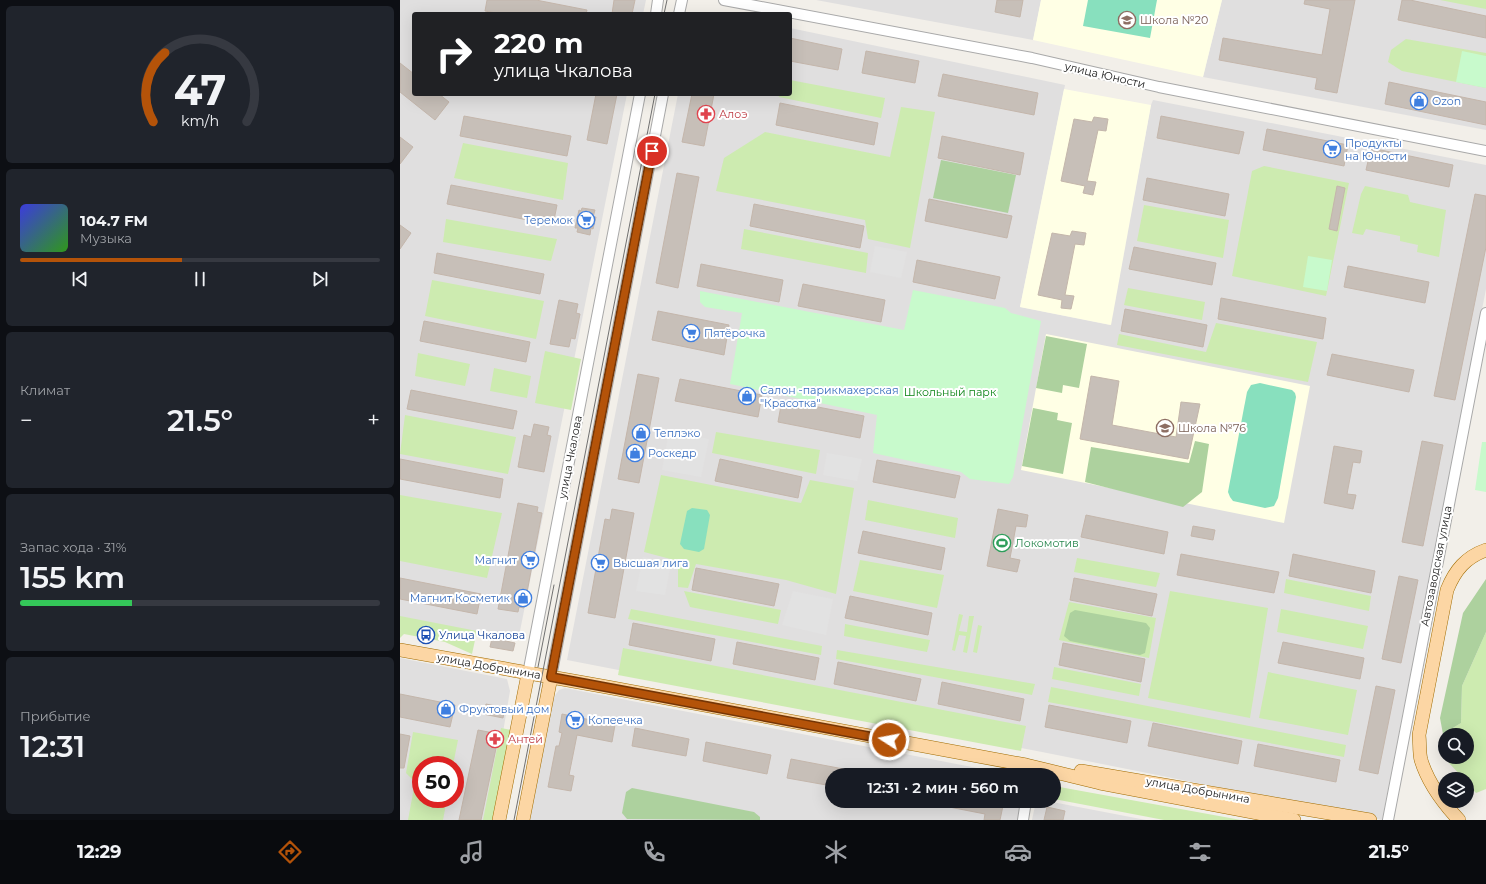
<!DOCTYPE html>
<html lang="ru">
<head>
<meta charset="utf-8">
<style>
  body { margin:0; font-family:Montserrat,sans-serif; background:#20242c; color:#f1f3f6; height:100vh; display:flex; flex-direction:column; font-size:15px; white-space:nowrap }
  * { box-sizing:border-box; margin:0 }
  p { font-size:13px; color:#9ea1a6 }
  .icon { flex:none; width:22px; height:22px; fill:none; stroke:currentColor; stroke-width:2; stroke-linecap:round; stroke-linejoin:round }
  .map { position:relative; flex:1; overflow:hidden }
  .panel { display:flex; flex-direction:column; gap:6px; padding:6px; background:#0d0f14; width:400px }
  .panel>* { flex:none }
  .hud { position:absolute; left:12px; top:12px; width:380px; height:84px; border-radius:4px; box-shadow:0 4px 16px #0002; background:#202124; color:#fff; overflow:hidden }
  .buttons { position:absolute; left:1038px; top:728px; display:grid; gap:8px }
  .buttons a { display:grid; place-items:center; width:36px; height:36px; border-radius:50%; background:#171b24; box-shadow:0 4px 16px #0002; font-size:20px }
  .speed { position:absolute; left:12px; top:756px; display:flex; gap:8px; font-size:20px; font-weight:700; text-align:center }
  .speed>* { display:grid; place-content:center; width:52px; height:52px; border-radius:50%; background:#171b24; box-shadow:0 4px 16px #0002; line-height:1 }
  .speed .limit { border:6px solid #d22; background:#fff; color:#111 }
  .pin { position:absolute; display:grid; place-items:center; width:34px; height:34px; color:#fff; margin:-17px; border:2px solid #fff; border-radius:50%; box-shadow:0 1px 4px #0007 }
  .me { position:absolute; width:44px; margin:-22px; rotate:281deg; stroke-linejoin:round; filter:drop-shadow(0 0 3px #0008) }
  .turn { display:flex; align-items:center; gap:14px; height:84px; padding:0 16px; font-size:18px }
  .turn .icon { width:52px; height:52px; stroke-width:2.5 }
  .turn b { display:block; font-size:28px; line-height:34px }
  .big { font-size:30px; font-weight:600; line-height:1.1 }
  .panel .tile { flex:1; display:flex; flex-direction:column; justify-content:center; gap:6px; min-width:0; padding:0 14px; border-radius:6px; background:#20242c }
  .panel .dial { align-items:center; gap:0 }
  .dial svg { height:104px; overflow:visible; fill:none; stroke:#363941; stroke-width:7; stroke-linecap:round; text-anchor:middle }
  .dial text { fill:#f1f3f6; stroke:none }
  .song { display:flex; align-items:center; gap:12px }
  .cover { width:48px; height:48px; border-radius:6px; background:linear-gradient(135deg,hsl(240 70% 55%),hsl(110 70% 35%)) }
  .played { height:4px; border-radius:2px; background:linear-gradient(90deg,#b45309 45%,#363941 45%) }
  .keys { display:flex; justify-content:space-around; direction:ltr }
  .heat { display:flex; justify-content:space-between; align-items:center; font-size:22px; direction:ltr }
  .charge { height:6px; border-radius:3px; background:linear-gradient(90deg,#34c759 31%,#363941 0) }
  .trip { position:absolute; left:425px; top:768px; width:236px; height:40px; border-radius:20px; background:#171b24; box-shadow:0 4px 16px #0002; font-weight:600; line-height:40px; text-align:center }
  .tabs { display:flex; height:64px; justify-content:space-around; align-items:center; background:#090b0e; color:#9ea1a6 }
  .tabs .icon { width:28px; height:28px }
  .tabs .active { color:#b45309 }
  .tabs b { font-size:18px; color:#f1f3f6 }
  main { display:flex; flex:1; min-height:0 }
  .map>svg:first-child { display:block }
</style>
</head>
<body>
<main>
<section class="panel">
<div class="tile dial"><svg viewBox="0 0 100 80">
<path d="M14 69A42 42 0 1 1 86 69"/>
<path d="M14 69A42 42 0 0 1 23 16" stroke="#b45309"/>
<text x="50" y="56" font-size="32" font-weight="700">47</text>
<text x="50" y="72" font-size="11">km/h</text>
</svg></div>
<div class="tile">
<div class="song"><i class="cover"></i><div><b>104.7 FM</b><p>Музыка</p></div></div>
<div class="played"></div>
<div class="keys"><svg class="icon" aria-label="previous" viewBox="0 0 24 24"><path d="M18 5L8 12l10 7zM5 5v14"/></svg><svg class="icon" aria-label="pause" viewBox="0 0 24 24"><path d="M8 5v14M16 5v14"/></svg><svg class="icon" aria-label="next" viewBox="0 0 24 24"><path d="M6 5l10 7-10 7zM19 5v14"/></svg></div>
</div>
<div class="tile"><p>Климат</p>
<div class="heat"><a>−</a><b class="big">21.5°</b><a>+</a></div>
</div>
<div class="tile"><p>Запас хода · 31%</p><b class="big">155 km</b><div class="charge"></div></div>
<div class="tile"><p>Прибытие</p><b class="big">12:31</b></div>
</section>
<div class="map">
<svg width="1086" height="820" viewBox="0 0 1086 820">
  <rect width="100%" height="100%" fill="#f2efe9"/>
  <!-- residential -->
  <g fill="#e0dfdf" fill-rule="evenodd">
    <polygon points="0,0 246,0 243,14 14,14 14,94 227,94 118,641 0,618"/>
    <polygon points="416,0 641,0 633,40"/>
    <polygon points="822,0 1086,0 1086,130 803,77"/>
    <polygon points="390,28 665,85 620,307 710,325 751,105 753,100 1086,165 1086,289 982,820 642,752 167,660 278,94 390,94"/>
    <path d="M0 658 107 679 110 691 88 820H0ZM21 765H55V799H21Z"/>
    <polygon points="165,688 608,774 611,775 432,775 432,801 622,801 620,820 130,820 152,703 156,694 159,690"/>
    <polygon points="636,801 647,801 746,820 632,820"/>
  </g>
  <!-- education -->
  <g fill="#ffffe5">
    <polygon points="641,0 822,0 803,77 633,40"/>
    <polygon points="664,89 751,105 711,325 620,307"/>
    <polygon points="646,334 910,386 884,523 621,470"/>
  </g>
  <!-- grass -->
  <g fill="#cdebb0">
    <polygon points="1040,0 1086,0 1086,9"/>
    <polygon points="1006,39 1086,53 1086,88 1002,71 988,62 991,50"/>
    <polygon points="390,80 485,98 481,118 379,97 378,94 390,94"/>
    <polygon points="501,107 535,112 510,248 468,239 465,220 316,191 324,158 365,132 490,157"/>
    <polygon points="63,143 168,163 163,200 54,178"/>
    <polygon points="864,166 949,183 926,296 832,276 852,171"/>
    <polygon points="965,186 1008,195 1010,202 1046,210 1039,257 1017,252 1018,245 1000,241 1000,236 966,229 963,235 952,233 961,194"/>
    <polygon points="744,205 829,220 823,258 737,241"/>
    <polygon points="46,219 157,239 151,261 43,242"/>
    <polygon points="344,229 468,253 466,273 341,249"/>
    <polygon points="32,280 144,301 136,339 25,316"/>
    <polygon points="728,288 805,302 802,320 724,305"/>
    <polygon points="816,323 917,342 908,382 717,345 719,334 806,352"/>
    <polygon points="145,351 181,359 171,410 135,403"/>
    <polygon points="18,353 70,364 65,386 15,376"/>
    <polygon points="94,368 131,376 127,398 90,391"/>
    <polygon points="5,415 116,437 108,474 0,454"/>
    <polygon points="316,432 420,450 416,474 312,453"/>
    <polygon points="261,475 401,503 410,480 454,488 436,594 386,580 296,564 288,588 278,587 278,561 244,552"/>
    <polygon points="0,495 102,513 87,578 0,561"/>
    <polygon points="468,500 558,518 555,538 465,520"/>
    <polygon points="677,558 760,573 756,587 674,572"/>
    <polygon points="460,560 544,575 537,608 453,591"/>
    <polygon points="886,579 971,596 969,611 884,593"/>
    <polygon points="284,591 381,610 378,624 290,607"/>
    <polygon points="770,591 868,608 850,718 748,698"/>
    <polygon points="669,602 756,618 749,658 659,640"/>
    <polygon points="231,609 422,646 421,655 228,619"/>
    <polygon points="881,609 968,626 963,649 877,632"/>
    <polygon points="559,614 563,615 559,631 567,632 569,616 574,616 567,653 563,652 566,636 559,635 555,651 552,650"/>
    <polygon points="0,616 77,631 72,654 45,642 4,634 0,638"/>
    <polygon points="445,624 530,640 527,652 444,636"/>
    <polygon points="578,625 582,626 577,653 573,652"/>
    <polygon points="1086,632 1086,789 1076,793 1067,783 1067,779 1064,779 1049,763 1048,757 1067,757 1067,735 1045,735 1045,744 1043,734 1061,723 1062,686"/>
    <polygon points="223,648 626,726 621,751 218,675"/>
    <polygon points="437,650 635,684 632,695 436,659"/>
    <polygon points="654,667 741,684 739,696 652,679"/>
    <polygon points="868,672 957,690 948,735 859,718"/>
    <polygon points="651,687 946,745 944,757 648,702"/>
    <polygon points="101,728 112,730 95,820 83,820"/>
    <polygon points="13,732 58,740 53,765 21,765 21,799 47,799 43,820 8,820 15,782 6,773"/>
    <polygon points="654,786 841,820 764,820 654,799"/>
  </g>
  <!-- forest -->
  <g fill="#add19e">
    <polygon points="541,160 616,175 608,213 533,198"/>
    <polygon points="646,336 687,344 679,388 663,385 662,393 636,388"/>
    <polygon points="633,408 658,413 657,420 672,423 663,474 622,466"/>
    <polygon points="795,441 809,444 802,492 783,507 685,482 691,447 789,463"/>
    <polygon points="1086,579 1086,632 1062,686 1061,723 1043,734 1040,718 1063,613"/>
    <polygon points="675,610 746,623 750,628 745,653 740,655 670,641 664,636 670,613"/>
    <polygon points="232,788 354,812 360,817 360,820 227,819 222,813 226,792"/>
  </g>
  <!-- park -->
  <g fill="#c8facc">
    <polygon points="1062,51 1086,56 1086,88 1056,82"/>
    <polygon points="908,256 932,260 927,291 903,287"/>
    <polygon points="513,290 605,308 611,313 641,321 613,477 609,484 570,479 561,472 473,453 477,415 330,384 342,313 305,307 300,302 300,291 504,330"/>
    <polygon points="1082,442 1086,442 1086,492 1075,490"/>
  </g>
  <!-- pitch -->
  <g fill="#88e0be">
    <polygon points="688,0 757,0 750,38 683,26"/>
    <polygon points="860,383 892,390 895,393 896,397 878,498 874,506 865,508 833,501 830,497 828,492 847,392 851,385"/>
    <polygon points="292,508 307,510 310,515 304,549 299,552 284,549 280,544 287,511"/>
  </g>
  <!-- parking -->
  <g fill="#e2e2e2">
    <polygon points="475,246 507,252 501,278 470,272"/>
    <polygon points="269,432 309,439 301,477 262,470"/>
    <polygon points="427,453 462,459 457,481 423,475"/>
    <polygon points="243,557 271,563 265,595 236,591"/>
    <polygon points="393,591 433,599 426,635 382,625"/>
  </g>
  <!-- building -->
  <g fill="#c7bfb8" stroke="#c4b6ab">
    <polygon points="87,0 136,0 187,10 186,14 101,14 85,11"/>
    <polygon points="214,0 235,0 232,14 212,14"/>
    <polygon points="597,0 623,0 620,17 595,12"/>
    <polygon points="905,0 955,0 937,93 915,89 917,78 819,60 823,38 922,55 930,9 904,4"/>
    <polygon points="1002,0 1010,0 1086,16 1086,38 998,20"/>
    <polygon points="390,38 442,49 438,70 390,61"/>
    <polygon points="466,51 519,61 515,83 462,73"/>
    <polygon points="0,63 14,74 14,94 39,94 49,102 35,120 0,92"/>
    <polygon points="543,74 638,93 634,115 538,96"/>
    <polygon points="989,82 1086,102 1086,125 985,104"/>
    <polygon points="196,94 217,94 207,144 187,140"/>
    <polygon points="292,94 314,94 304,146 282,142"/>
    <polygon points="380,103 478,123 474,145 376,125"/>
    <polygon points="64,116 171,136 167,156 60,136"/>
    <polygon points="761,116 844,132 839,154 757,138"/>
    <polygon points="694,117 708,119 706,131 698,130 687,181 696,182 693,195 683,193 685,186 661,181 674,119 692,122"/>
    <polygon points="867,129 948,145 944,166 863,150"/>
    <polygon points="542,136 624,153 620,175 538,158"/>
    <polygon points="0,137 13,147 0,164"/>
    <polygon points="971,148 1053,165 1049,187 966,170"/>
    <polygon points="277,173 299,177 278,288 256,283"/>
    <polygon points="747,178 829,194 825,216 743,200"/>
    <polygon points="51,185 157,205 153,225 47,204"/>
    <polygon points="937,186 945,188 937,231 929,229"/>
    <polygon points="1075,194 1086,196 1086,247 1055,400 1034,396"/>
    <polygon points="529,199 612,216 607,238 525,221"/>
    <polygon points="354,204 464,226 460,248 350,226"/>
    <polygon points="182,208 195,210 193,217 196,217 193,229 191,228 190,235 177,232 178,228 175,228 179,210 181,211"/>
    <polygon points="0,225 11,233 0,249"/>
    <polygon points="672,231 686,233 684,245 675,244 665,295 674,296 671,309 661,308 662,300 638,295 652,233 670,236"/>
    <polygon points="734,247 816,263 812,285 729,269"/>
    <polygon points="37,253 144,274 140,294 34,273"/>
    <polygon points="517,260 600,277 595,299 513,282"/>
    <polygon points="301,264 383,280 379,302 297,286"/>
    <polygon points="948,266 1029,282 1025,303 944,287"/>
    <polygon points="403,284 485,300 481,322 398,306"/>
    <polygon points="821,298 926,318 923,339 818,319"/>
    <polygon points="159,300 178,304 176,313 180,314 175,339 171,338 169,347 150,344"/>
    <polygon points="725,309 807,325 803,347 721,331"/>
    <polygon points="258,311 329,325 324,355 252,340"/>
    <polygon points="24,321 130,342 126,362 20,341"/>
    <polygon points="932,354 1014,370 1009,392 927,375"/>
    <polygon points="238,374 259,378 239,483 218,479"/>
    <polygon points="691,376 719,381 712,425 776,437 781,402 800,404 788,459 680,439"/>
    <polygon points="280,379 362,395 358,417 275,401"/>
    <polygon points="11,390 117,411 113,429 7,409"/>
    <polygon points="382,400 464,416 460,438 378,422"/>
    <polygon points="134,424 149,427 147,435 151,436 144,472 118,467 124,435 131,437"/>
    <polygon points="1022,441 1043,445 1023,546 1002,542"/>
    <polygon points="934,446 962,451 960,463 953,462 947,494 956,495 953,509 924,503"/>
    <polygon points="0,459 103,479 100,498 0,479"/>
    <polygon points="320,459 402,477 398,498 315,481"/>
    <polygon points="477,460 560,476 555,498 473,482"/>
    <polygon points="118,503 138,507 137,512 142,513 124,608 119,607 118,612 98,609"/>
    <polygon points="212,509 234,513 215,618 188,613 205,519 210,520"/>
    <polygon points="598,509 628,515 626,527 616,526 610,558 620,560 617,572 587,566"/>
    <polygon points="686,515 768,532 764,554 681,537"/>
    <polygon points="793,526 815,530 813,540 791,536"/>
    <polygon points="463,531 545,548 541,570 458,553"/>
    <polygon points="781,554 879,572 874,593 777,575"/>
    <polygon points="893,554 975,571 971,593 889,576"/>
    <polygon points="296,568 379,584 374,606 292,590"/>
    <polygon points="999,576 1018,580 1001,663 982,659"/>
    <polygon points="0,578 81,594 77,614 0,599"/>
    <polygon points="674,578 757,594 752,616 670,600"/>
    <polygon points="450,596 532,613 528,635 445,618"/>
    <polygon points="233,623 315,639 311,661 229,645"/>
    <polygon points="92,638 115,643 113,651 90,647"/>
    <polygon points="337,642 419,658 415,680 333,664"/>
    <polygon points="883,642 964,658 960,679 878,663"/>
    <polygon points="663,643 745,659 741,682 659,665"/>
    <polygon points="438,662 521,679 516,701 434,684"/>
    <polygon points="542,682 624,699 620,721 538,704"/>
    <polygon points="976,686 995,690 978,774 959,770"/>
    <polygon points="0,694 55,705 50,727 0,717"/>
    <polygon points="86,704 105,708 103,718 83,714"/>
    <polygon points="649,705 731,721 727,743 645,727"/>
    <polygon points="162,714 215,725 212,742 177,735 169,775 174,776 171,791 148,787 156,746 159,746 162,733 159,732"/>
    <polygon points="753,723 842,741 838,764 748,746"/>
    <polygon points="235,728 289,739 286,756 232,746"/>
    <polygon points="78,730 99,734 81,820 59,820"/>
    <polygon points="0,734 10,736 4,768 0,768"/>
    <polygon points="306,742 371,755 367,774 303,761"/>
    <polygon points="858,744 940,760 936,782 854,766"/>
    <polygon points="391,759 454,771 454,775 432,775 432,786 387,778"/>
    <polygon points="540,801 604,801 600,820 584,820 585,814 539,805"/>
    <polygon points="647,807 665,811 663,820 644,820"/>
  </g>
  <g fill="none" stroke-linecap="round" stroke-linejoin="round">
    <defs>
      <g id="minor">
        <polyline points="324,0 632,58 759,87 1086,151"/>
        <polyline points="256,14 258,0"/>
        <polyline points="279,14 282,0"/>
        <polyline points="128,674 240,94"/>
        <polyline points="151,677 263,94"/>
        <polyline points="623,820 626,801"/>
        <polyline points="988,820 1086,313"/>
      </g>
      <g id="major">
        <polyline points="0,650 207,687 626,765 700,783 894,820"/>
        <polyline points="681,771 970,820"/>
        <polyline points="99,820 128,674"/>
        <polyline points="123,820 151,677"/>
        <path d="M1059 820C1043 803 1028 783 1021 760 1019 752 1020 743 1019 735L1047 590C1055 570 1066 557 1086 550"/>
      </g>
    </defs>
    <!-- minor casing -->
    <use href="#minor" stroke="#a9a9a9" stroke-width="12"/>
    <!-- major casing -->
    <use href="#major" stroke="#a06b00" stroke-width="14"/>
    <!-- minor -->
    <use href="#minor" stroke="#fff" stroke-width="10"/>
    <!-- major -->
    <use href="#major" stroke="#fcd6a4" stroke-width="13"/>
    <!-- tram -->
    <g stroke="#707070" stroke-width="1">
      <polyline points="264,14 267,0"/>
      <polyline points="138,667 154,585"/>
      <polyline points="114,820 255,94"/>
    </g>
  </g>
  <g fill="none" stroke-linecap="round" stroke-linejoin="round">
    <defs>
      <polyline id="route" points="252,151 151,677 489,740"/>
    </defs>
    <!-- route casing -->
    <use href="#route" stroke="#753606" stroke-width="10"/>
    <!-- route -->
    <use href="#route" stroke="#b45309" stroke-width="7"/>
  </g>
  <!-- icons -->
  <defs>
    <symbol id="school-ring" viewBox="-11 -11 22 22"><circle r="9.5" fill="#fff" stroke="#8d6e63" stroke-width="1.5"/><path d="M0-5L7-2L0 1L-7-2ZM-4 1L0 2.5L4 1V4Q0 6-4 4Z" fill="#8d6e63"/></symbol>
    <symbol id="shop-ring" viewBox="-11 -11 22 22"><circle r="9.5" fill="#fff" stroke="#3f7fe0" stroke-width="1.5"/><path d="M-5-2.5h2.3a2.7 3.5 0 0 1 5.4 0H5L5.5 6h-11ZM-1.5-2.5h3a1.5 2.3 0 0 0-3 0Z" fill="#3f7fe0"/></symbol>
    <symbol id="pharmacy-ring" viewBox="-11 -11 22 22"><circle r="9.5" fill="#fff" stroke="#e0444e" stroke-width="1.5"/><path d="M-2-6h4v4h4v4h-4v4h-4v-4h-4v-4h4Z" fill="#e0444e"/></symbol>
    <symbol id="supermarket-ring" viewBox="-11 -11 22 22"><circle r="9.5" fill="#fff" stroke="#3f7fe0" stroke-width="1.5"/><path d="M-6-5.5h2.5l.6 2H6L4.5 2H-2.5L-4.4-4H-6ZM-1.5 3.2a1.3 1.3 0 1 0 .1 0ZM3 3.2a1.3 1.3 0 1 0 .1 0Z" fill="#3f7fe0"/></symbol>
    <symbol id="stadium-ring" viewBox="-11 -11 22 22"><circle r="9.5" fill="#fff" stroke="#2e9e5b" stroke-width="1.5"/><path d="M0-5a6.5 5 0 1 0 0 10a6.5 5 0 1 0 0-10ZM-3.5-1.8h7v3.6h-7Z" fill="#2e9e5b"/></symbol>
    <symbol id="bus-ring" viewBox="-11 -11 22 22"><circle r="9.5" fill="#fff" stroke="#1a4fb4" stroke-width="1.5"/><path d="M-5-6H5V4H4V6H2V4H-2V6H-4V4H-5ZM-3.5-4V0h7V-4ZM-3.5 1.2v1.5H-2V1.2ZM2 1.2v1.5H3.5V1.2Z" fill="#1a4fb4"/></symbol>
  </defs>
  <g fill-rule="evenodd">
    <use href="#school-ring" x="717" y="10" width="20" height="20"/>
    <use href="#shop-ring" x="1009" y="91" width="20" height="20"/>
    <use href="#pharmacy-ring" x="296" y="104" width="20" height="20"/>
    <use href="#supermarket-ring" x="922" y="139" width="20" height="20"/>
    <use href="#supermarket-ring" x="176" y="210" width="20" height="20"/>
    <use href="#supermarket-ring" x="281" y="323" width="20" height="20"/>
    <use href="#shop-ring" x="337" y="386" width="20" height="20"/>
    <use href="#school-ring" x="755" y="418" width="20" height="20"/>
    <use href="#shop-ring" x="231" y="423" width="20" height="20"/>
    <use href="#shop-ring" x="225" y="443" width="20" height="20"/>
    <use href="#stadium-ring" x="592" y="533" width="20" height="20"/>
    <use href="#supermarket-ring" x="120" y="550" width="20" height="20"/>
    <use href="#supermarket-ring" x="190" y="553" width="20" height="20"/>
    <use href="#shop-ring" x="113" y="588" width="20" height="20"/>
    <use href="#bus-ring" x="16" y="625" width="20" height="20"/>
    <use href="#shop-ring" x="36" y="699" width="20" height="20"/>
    <use href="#supermarket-ring" x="165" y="710" width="20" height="20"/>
    <use href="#pharmacy-ring" x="85" y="729" width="20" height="20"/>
  </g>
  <g text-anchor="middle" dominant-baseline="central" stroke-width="4" stroke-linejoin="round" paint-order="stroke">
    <!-- education labels -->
    <g font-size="11" fill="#785e54" stroke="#fff" text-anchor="start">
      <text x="740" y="20">Школа №20</text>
      <text x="778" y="428">Школа №76</text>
    </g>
    <!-- street labels -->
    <g font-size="11" fill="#222" stroke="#fff">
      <text transform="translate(705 75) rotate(13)">улица Юности</text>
      <text transform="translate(170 457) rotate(-79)">улица Чкалова</text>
      <text transform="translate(1036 566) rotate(-79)">Автозаводская улица</text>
      <text transform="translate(89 666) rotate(10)">улица Добрынина</text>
      <text transform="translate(798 790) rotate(10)">улица Добрынина</text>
    </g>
    <!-- shop labels -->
    <g font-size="11" fill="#366cbe" stroke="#fff" text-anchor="start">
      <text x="1032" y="101">Ozon</text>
      <text x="945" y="143">Продукты<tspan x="945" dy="13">на Юности</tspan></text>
      <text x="173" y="220" text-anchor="end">Теремок</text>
      <text x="304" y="333">Пятёрочка</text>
      <text x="360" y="390">Салон -парикмахерская<tspan x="360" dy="13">"Красотка"</tspan></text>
      <text x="254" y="433">Теплэко</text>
      <text x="248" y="453">Роскедр</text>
      <text x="117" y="560" text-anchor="end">Магнит</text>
      <text x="213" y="563">Высшая лига</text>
      <text x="110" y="598" text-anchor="end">Магнит Косметик</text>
      <text x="59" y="709">Фруктовый дом</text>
      <text x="188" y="720">Копеечка</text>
    </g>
    <!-- health labels -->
    <g font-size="11" fill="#be3a42" stroke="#fff" text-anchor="start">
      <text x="319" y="114">Алоэ</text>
      <text x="108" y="739">Антей</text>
    </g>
    <!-- park labels -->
    <g font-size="11" fill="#0c8416" stroke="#fff">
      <text x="550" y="392">Школьный парк</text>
    </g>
    <!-- leisure labels -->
    <g font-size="11" fill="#27864d" stroke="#fff" text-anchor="start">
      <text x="615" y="543">Локомотив</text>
    </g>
    <!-- transit labels -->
    <g font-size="11" fill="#164399" stroke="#fff" text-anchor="start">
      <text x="39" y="635">Улица Чкалова</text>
    </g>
  </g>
</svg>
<div class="buttons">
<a><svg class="icon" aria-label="search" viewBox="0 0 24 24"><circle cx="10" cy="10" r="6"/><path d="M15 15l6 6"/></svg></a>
<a><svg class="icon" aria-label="layers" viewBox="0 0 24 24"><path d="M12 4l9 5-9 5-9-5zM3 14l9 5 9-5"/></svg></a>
</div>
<div class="speed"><div class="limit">50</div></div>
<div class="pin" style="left:252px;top:151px;background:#d93025"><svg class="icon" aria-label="arrive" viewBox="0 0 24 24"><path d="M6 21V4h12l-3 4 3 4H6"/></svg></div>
<svg class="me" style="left:489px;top:740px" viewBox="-20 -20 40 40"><circle r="17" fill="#b45309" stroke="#fff" stroke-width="3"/><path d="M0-11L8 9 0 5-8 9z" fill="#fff"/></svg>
<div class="trip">12:31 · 2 мин · 560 m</div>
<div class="hud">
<div class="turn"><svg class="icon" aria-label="right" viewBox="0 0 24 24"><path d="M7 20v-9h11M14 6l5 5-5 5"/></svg><div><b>220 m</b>улица Чкалова</div></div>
</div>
</div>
</main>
<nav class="tabs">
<b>12:29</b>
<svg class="icon active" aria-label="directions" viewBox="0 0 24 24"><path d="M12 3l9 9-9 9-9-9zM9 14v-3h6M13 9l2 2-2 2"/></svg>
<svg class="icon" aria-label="music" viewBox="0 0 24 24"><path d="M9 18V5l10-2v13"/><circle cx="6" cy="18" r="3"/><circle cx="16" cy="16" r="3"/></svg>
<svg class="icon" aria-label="phone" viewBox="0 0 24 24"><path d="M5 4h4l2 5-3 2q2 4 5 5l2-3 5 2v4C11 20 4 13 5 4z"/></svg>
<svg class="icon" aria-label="climate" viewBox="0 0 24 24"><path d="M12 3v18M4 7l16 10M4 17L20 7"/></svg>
<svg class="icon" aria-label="car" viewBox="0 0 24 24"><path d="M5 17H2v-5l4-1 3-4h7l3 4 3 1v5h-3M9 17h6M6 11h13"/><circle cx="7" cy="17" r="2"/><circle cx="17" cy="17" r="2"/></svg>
<svg class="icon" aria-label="filters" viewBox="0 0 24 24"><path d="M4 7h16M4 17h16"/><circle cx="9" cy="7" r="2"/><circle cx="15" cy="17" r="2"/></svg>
<b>21.5°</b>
</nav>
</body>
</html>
